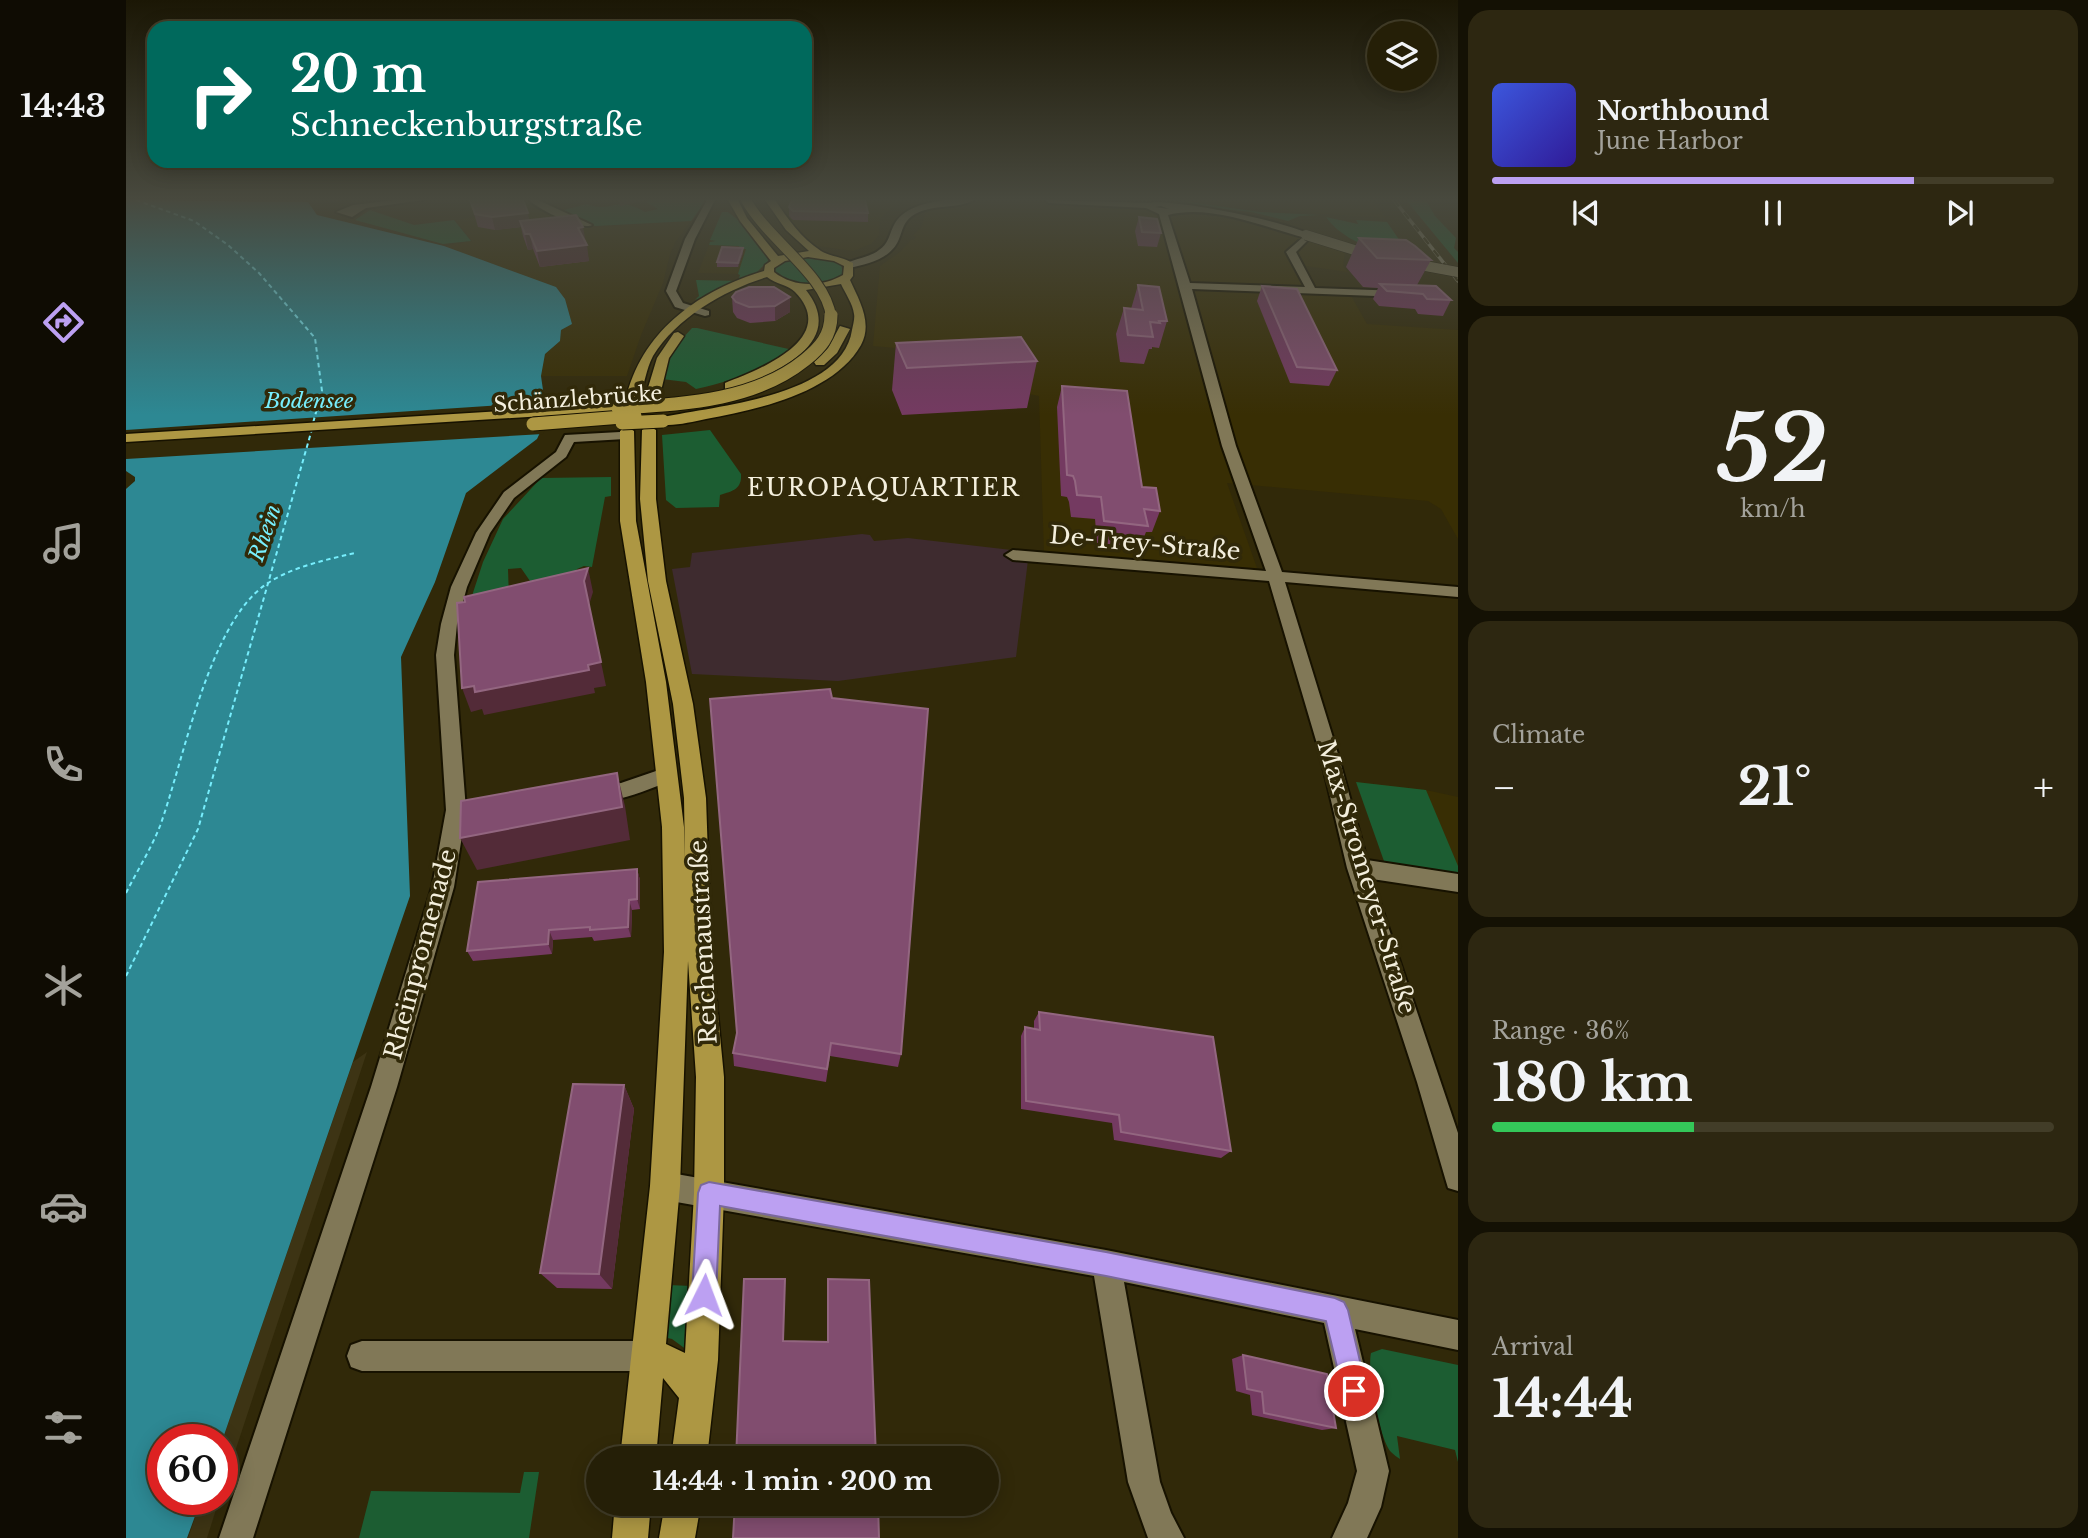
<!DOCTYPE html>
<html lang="en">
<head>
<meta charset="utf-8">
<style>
  body { margin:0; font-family:"Libre Baskerville",serif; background:#2d2711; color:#f1f3f6; height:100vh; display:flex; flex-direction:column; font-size:26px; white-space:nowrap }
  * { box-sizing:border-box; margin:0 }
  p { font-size:23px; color:#a3a29b }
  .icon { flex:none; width:38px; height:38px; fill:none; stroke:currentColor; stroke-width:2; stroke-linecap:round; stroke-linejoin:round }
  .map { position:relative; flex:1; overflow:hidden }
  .sheet { display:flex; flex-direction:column; gap:10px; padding:10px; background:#141104; width:630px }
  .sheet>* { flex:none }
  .hud { position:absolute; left:21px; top:21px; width:665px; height:147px; border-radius:21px; box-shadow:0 4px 18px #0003,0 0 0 2px #423d28; background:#00695c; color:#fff; overflow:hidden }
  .fabs { position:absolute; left:1241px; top:21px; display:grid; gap:14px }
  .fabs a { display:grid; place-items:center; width:70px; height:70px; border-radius:50%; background:#251f07; box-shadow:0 4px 18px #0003,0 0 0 2px #423d28; font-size:35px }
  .speed { position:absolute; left:21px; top:1424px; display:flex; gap:14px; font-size:35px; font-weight:700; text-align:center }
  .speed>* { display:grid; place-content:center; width:91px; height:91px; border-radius:50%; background:#251f07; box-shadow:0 4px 18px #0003,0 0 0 2px #423d28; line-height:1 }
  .speed .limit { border:10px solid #d22; background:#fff; color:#111 }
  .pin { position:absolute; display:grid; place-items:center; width:60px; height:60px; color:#fff; margin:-30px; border:4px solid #fff; border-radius:50%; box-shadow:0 2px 7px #0007 }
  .me { position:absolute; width:77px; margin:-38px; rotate:3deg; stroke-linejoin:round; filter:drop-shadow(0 0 5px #0008) }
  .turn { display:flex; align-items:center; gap:24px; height:147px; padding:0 28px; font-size:32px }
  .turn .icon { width:91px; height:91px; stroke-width:2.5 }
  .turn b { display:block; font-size:49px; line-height:60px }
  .big { font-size:52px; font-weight:800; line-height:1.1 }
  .sheet .tile { flex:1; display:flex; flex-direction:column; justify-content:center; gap:10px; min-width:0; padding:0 24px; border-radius:21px; background:#2d2711 }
  .sheet .dial { align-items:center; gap:0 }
  .dial b { font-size:91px; line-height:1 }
  .song { display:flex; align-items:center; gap:21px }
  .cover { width:84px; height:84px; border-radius:10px; background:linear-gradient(135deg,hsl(230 70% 55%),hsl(250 70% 35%)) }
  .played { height:7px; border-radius:4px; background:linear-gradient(90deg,#bca0f2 75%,#423d28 75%) }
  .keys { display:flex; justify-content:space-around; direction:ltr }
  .heat { display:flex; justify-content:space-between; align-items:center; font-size:38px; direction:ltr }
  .charge { height:10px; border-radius:5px; background:linear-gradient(90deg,#34c759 36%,#423d28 0) }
  .trip { position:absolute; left:460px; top:1446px; width:413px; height:70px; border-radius:35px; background:#251f07; box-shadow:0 4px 18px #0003,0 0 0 2px #423d28; font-weight:800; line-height:70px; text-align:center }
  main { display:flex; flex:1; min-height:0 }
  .tab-bar { display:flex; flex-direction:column; width:126px; justify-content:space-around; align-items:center; background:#0f0c03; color:#a3a29b }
  .tab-bar .icon { width:49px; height:49px }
  .tab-bar .active { color:#bca0f2 }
  .tab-bar b { font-size:32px; color:#f1f3f6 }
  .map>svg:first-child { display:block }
</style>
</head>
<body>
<main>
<nav class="tab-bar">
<b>14:43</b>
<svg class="icon active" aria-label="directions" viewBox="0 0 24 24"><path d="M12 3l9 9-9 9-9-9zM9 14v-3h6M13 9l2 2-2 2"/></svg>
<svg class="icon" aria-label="music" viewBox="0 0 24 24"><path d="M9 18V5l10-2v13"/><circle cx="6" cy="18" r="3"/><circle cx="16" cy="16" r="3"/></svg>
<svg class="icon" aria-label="phone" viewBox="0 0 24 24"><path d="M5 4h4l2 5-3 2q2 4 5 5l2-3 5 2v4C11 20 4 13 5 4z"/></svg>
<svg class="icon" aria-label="climate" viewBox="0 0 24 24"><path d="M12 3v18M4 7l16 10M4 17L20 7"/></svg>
<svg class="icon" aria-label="car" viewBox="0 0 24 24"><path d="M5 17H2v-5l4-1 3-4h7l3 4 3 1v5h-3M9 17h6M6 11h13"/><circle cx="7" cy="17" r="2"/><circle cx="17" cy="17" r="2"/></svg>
<svg class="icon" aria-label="filters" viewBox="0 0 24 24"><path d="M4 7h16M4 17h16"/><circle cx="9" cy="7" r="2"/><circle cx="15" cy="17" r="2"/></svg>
</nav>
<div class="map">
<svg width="1332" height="1538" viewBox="0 0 1332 1538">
  <rect width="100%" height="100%" fill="#312909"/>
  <!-- built -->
  <g fill="#382e04">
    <polygon points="652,200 1247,200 1259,218 1098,207 1091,215 1143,227 1219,253 1217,266 1222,272 1180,266 1191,286 1203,288 1205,291 1223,292 1241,324 1332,330 1332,539 1315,509 1302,501 1101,483 1131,568 1127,571 918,554 913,396 903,394 896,359 747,346 754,266 774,252 785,240 788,240 790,237 787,236 796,226 799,214 806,209 773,203 754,218 753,235 745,244 727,251 691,246 669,229 655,213"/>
    <polygon points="409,209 441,220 455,228 565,221 550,241 544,254 537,283 515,335 501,376 415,376 419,354 434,341 435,330 446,324 439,299 430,287 318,246 346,241 329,220"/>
    <polygon points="583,245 623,246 615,274 572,273"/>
    <polygon points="1230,782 1300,790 1332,797 1332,873"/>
  </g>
  <!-- industrial -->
  <polygon fill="#3e2b2f" points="736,534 744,535 748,541 782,538 903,552 890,657 712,681 566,674 546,569 564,567 566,553"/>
  <!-- green -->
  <g fill="#1c5d32">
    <path d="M522 200H581L565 221 469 226 460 220 434 211 461 204C485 214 490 194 519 212L532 209 520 202Z"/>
    <polygon points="1050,200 1134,212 1194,215 1174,216 1162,221 1125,212 1060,205"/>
    <polygon points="1280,200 1301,202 1309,216 1330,238 1328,248 1332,252 1332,263"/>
    <polygon points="244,210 288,225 328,220 345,241 317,244 229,220"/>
    <polygon points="596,212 602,212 616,223 641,254 642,261 627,276 569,300 573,296 570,280 612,281 614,275 612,274 620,249 614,249 613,246 583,245 584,242 590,241 584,240"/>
    <path d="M1200 217 1232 224 1230 220 1261 222 1287 260C1257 252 1219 244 1200 217Z"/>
    <path d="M686 256 715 264 717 274C701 287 664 289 649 272L651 265 659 260Z"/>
    <path d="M566 328H571L667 350C637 370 605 381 570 389L560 382 536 379 546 350Z"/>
    <path d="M584 430 615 474C616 489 607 491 594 495L593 507 550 508 540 500 536 435Z"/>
    <polygon points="485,477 485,496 479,497 466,567 458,566 451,569 446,577 413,594 395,568 382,569 383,599 343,605 357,562 377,519 415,478"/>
    <polygon points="1230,782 1300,790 1332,866 1332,873 1259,864"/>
    <polygon points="542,1285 566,1286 561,1350 546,1339 537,1337"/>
    <path d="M1256 1349 1332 1365V1462L1329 1450 1271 1436 1274 1459C1271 1457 1268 1455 1265 1452 1253 1438 1241 1371 1245 1353Z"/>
    <polygon points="398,1472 413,1472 403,1538 233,1538 245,1491 394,1493"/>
  </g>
  <!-- sand -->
  <g fill="#3d3414">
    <polygon points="241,1052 96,1491 96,1441 227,1062"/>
    <polygon points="75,1500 93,1500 81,1538 62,1538"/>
  </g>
  <!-- water -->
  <polygon fill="#2d8893" points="0,200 182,202 191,215 318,246 430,287 439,299 446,324 435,330 434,341 419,354 415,376 421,418 411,439 340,493 309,582 275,657 284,896 96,1441 37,1440 37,1500 75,1500 61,1538 0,1538 0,489 9,481 9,477 0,471"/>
  <!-- pier -->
  <polygon fill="#312909" points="422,402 425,418 417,434 0,459 0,430"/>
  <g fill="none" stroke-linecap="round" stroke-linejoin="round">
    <!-- ferry -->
    <g stroke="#77eefd" stroke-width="2" stroke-dasharray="4.5 3.5" stroke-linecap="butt">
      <polyline points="10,200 68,221 102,245 133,273 189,338 196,391 187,423"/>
      <path d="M0 893C11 871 25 849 34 826 58 760 82 626 139 585 165 567 199 560 229 553"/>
      <polyline points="0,976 72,829 186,429"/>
    </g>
    <defs>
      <g id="street">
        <polygon points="269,200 297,200 240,208 226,217 210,212 227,205"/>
        <path d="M403 200H412L466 225C455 231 412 209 403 200Z"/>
        <polygon points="581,200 589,200 569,239 550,291 557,303 583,311 583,315 579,316 549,307 540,291 559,239"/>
        <path d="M819 200H848C830 210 805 203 786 216 777 223 777 229 773 239 765 259 742 264 723 268L718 265C728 258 743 258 753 250 762 244 763 236 767 227 776 207 800 203 819 200Z"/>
        <path d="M919 200 1022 203C1045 198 1164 222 1185 235L1180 238C1137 227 1086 204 1042 215L1064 283 1179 287 1160 252 1176 238 1181 241 1170 252 1189 288 1276 291 1281 294 1276 297 1066 289 1110 446 1156 572 1332 587V597L1159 582 1212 754 1241 860 1332 874V892L1246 879 1332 1133V1191L1322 1188 1319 1178 1291 1082 1221 868 1194 754 1143 581 887 560 879 555 887 550 1140 571 1096 446 1033 214 1020 208 923 203ZM1035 206 1043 209 1029 207Z"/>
        <polygon points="494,432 500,436 499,439 448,442 440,457 388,498 364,533 341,587 331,624 328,655 340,810 328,887 271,1087 127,1538 93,1538 245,1087 306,887 320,810 310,655 315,624 325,587 350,533 378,492 430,452 439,435"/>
        <path d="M530 771 537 774 540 779 537 784C514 792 487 806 463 798L460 793 463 788 495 783Z"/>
        <polygon points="539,1172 980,1250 1332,1320 1332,1350 1229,1329 1263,1471 1255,1507 1241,1538 1206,1538 1222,1503 1231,1471 1198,1323 998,1282 1034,1482 1045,1513 1058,1538 1022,1538 1002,1482 968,1276 539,1200 529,1196 525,1186 529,1176"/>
        <polygon points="236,1341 522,1341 533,1345 537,1356 533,1367 522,1371 236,1371 225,1367 221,1356 225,1345"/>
      </g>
      <g id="primary">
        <path d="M602 200H612L621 218 652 256 683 251 660 230 639 200H649C662 219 675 238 695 251 703 256 716 257 727 263V276L724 280C733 300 747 323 735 345 708 393 630 410 580 419 565 422 547 427 532 424V418C584 406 716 398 726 330 727 325 729 318 728 314 727 304 719 293 715 284L680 290C714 333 673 360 635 378 624 383 611 391 599 389V383C633 370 714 338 669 292 663 285 649 284 641 277 599 290 551 317 527 356 520 369 519 384 513 397H503L501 394C519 328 575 290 638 271L639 265 645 261 614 221ZM682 257 708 261 718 266 717 275C696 287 668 288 648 272V268L659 261Z"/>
        <polygon points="714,326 724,329 711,353 698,365 690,365 688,362 702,348"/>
        <polygon points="552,332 558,336 543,358 535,391 533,394 523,394 521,391 531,358 548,333"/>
        <polygon points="492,404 499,408 497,411 0,442 0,434"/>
        <path d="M523 426 530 430V499L540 581 567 704 580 798 585 942 598 1077V1193L592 1360 581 1458H545L553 1398 537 1378 530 1458H494L524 1186 538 952 536 827 520 682 494 521V431L501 427 508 431 510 521 540 682 558 827 559 863 558 798 547 704 522 581 514 499 516 430ZM562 961 570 1077 568 1193 559 1353 540 1344 554 1186Z"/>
        <polygon points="489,1503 525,1503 522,1538 486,1538"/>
        <polygon points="539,1503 575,1503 569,1538 533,1538"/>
      </g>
    </defs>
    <!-- street casing -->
    <use href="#street" stroke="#171200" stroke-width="4"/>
    <!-- primary casing -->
    <use href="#primary" stroke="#171200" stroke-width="3"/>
    <!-- street -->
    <use href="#street" fill="#817857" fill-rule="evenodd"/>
    <!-- primary -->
    <use href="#primary" fill="#ad9743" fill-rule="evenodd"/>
    <defs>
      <polyline id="rail" points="1268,200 1332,281"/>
    </defs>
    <!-- rail casing -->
    <use href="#rail" stroke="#948e75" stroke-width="3.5"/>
    <!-- rail -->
    <use href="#rail" stroke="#312909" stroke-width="2.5" stroke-dasharray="8" stroke-linecap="butt"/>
    <defs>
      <polyline id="street-bridge" points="1180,235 1251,257 1332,272"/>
      <path id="primary-bridge-far1" d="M620 200C641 239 701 276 705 317"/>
      <g id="primary-bridge">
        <path d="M492 408C555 404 627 402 679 360 694 348 705 336 705 315"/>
        <polyline points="496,423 537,421"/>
        <polyline points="407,424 509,416"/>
      </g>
    </defs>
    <!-- street-bridge casing -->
    <use href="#street-bridge" stroke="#171200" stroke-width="11" stroke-linecap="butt"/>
    <!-- primary-bridge-far1 casing -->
    <use href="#primary-bridge-far1" stroke="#171200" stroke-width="12" stroke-linecap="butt"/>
    <!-- primary-bridge casing -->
    <use href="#primary-bridge" stroke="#171200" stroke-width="15" stroke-linecap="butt"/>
    <!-- street-bridge -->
    <use href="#street-bridge" stroke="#817857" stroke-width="10"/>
    <!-- primary-bridge-far1 -->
    <use href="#primary-bridge-far1" stroke="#ad9743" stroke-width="10"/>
    <!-- primary-bridge -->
    <use href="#primary-bridge" stroke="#ad9743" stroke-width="13"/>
  </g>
  <!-- wall -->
  <g fill="#743a61">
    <polygon points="344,200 397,200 403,220 459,243 463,261 414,267 407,249 402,250 397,236 395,227 369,230 352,227"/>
    <polygon points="663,207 742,213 742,222 667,220 663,216"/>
    <polygon points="1013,217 1035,233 1031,247 1012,246 1009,231"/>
    <polygon points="1233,238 1305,260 1291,285 1325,300 1317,316 1292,314 1289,309 1253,306 1247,299 1252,288 1237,287 1220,267"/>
    <polygon points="617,253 612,267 591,267 591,262"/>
    <polygon points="1012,285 1041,321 1033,348 1026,347 1026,349 1023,349 1018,364 994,362 990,334 998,308 1005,309"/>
    <polygon points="1136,286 1211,370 1203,386 1164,383 1131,301"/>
    <polygon points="610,292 664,312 649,321 624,323 611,318 607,312 606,297"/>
    <polygon points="770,343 911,361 901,408 776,415 766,390"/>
    <polygon points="936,386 1034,511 1026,532 1020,532 1014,547 971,543 969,519 945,517 943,502 941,497 935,496 931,407"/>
    <polygon points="584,699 775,1054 772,1067 704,1056 700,1082 608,1066 607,1053 611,1033"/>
    <polygon points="511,869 514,880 514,909 506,910 505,937 468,941 466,937 427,940 426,954 347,961 341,951"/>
    <polygon points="913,1012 1105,1151 1095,1158 988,1140 986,1123 895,1109 895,1036 899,1027 908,1029 908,1021"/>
    <polygon points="498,1085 508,1109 486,1289 431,1288 414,1273"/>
    <polygon points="702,1279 750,1458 658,1341 701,1342 701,1287"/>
    <polygon points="1117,1355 1210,1428 1196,1430 1126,1415 1124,1395 1110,1391 1106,1359"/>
  </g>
  <!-- shaded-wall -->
  <g fill="#532b38">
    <polygon points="204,200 220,200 204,202"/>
    <polygon points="493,200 521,200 494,206"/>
    <polygon points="402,213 404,226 394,221 395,227 369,230 366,217"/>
    <polygon points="457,227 460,243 452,228"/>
    <polygon points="399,234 404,234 407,249 402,250"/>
    <polygon points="461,245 463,261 414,267 411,251"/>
    <polygon points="617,248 617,253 612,267 612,263"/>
    <polygon points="664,297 664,312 649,321 649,306"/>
    <polygon points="462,568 467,592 463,605 480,686 468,688 469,693 358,715 356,709 345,712 336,688"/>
    <polygon points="491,773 499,806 504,840 351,870 334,838"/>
    <polygon points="511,869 514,880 514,909 511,899"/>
    <polygon points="503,900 506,910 505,937 502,927"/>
    <polygon points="423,930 427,940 426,954 422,944"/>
    <polygon points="498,1085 508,1109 486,1289 473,1274"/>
  </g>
  <!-- building -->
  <g fill="#814d6f" stroke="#936680" stroke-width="2">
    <polygon points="344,200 397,200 402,213 366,217 349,214"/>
    <polygon points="666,200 739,200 742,213 667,211 663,207"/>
    <polygon points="450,215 457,227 452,228 461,245 411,251 404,234 399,234 394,221"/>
    <polygon points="1013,217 1031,219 1035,233 1016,232"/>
    <polygon points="1233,238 1280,240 1289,246 1305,260 1251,258"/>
    <polygon points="596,247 617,248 612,263 591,262"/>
    <polygon points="1254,284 1310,286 1325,300 1301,299 1297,294 1261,291"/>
    <polygon points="1012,285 1033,287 1041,321 1033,321 1034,323 1024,322 1027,337 1002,335 998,308 1017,310"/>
    <polygon points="1136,286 1171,289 1211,370 1171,367"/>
    <polygon points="623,287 648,287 664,297 649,306 623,307 610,302 606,297 610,292"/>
    <polygon points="895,337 911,361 781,368 770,343"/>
    <polygon points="936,386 1001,391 1016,487 1030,488 1034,511 1018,509 1022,526 978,521 975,497 951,495 949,481 947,476 941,475"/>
    <polygon points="462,568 458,581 475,662 462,665 463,670 349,692 348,686 336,688 331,603 339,602 338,597"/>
    <polygon points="704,689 706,698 802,709 775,1054 705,1043 701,1069 607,1053 611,1033 584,699"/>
    <polygon points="491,773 496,807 334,838 335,801"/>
    <polygon points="511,869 511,899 503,900 502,927 464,930 464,927 423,930 422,944 341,951 352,882"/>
    <polygon points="913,1012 1087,1037 1105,1151 995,1132 993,1115 900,1101 899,1027 914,1030"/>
    <polygon points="447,1084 498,1085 473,1274 414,1273"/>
    <polygon points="618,1279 659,1279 657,1341 702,1342 702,1279 743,1280 750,1458 610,1458"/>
    <polygon points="1117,1355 1201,1374 1210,1428 1138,1413 1136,1392 1121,1389"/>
    <polygon points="609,1503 752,1503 753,1538 607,1538"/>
  </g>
  <!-- sky -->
  <linearGradient id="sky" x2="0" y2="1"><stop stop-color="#1b1705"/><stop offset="0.48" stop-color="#48493e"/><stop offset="1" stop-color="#48493e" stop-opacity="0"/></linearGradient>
  <rect width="1332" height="415" fill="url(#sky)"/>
  <!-- route -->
  <polygon fill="#bca0f2" stroke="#7a689d" stroke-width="2" points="583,1182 980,1252 1209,1298 1218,1302 1222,1310 1241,1391 1237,1400 1228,1404 1219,1400 1200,1321 980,1276 594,1206 590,1295 586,1303 578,1307 569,1303 566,1295 572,1193 575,1185"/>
  <g text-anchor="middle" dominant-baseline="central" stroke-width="7" stroke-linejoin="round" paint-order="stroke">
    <!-- far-street labels -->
    <g font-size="21" fill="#f4efdd" stroke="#312909">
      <text transform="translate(452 399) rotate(-4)">Schänzlebrücke</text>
    </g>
    <!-- far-water labels -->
    <g font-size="21" font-style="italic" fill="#77eefd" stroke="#312909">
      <text x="183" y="401">Bodensee</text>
      <text transform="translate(139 533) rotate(-71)">Rhein</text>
    </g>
    <!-- far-quarter labels -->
    <g font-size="23" letter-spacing="2" fill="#f4efdd" stroke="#312909">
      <text x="758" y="488">EUROPAQUARTIER</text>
    </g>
    <!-- street labels -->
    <g font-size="24" fill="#f4efdd" stroke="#312909">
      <text transform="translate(1019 543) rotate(5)">De-Trey-Straße</text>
      <text transform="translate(1241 877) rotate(73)">Max-Stromeyer-Straße</text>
      <text transform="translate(577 942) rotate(-93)">Reichenaustraße</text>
      <text transform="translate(294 954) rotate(-75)">Rheinpromenade</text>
    </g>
  </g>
</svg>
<div class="fabs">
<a><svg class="icon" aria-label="layers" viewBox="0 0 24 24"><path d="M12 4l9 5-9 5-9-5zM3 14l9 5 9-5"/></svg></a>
</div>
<div class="speed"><div class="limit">60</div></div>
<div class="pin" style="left:1228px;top:1391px;background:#d93025"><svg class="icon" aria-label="arrive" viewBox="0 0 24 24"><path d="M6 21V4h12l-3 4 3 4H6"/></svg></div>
<svg class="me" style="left:578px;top:1295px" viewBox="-20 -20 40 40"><path d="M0-17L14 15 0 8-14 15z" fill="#bca0f2" stroke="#fff" stroke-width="4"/></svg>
<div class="trip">14:44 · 1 min · 200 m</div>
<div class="hud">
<div class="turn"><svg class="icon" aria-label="right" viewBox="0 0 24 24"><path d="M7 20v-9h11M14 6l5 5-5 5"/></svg><div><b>20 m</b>Schneckenburgstraße</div></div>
</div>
</div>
<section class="sheet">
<div class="tile">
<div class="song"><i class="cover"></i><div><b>Northbound</b><p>June Harbor</p></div></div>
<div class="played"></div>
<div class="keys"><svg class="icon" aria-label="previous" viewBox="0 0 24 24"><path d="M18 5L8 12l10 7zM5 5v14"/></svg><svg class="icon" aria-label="pause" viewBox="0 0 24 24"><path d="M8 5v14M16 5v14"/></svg><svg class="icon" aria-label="next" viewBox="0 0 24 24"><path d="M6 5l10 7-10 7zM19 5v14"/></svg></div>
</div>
<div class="tile dial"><b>52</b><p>km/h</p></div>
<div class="tile"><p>Climate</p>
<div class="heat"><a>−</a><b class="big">21°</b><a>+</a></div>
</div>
<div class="tile"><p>Range · 36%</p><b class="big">180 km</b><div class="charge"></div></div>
<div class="tile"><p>Arrival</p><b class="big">14:44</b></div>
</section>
</main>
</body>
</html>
